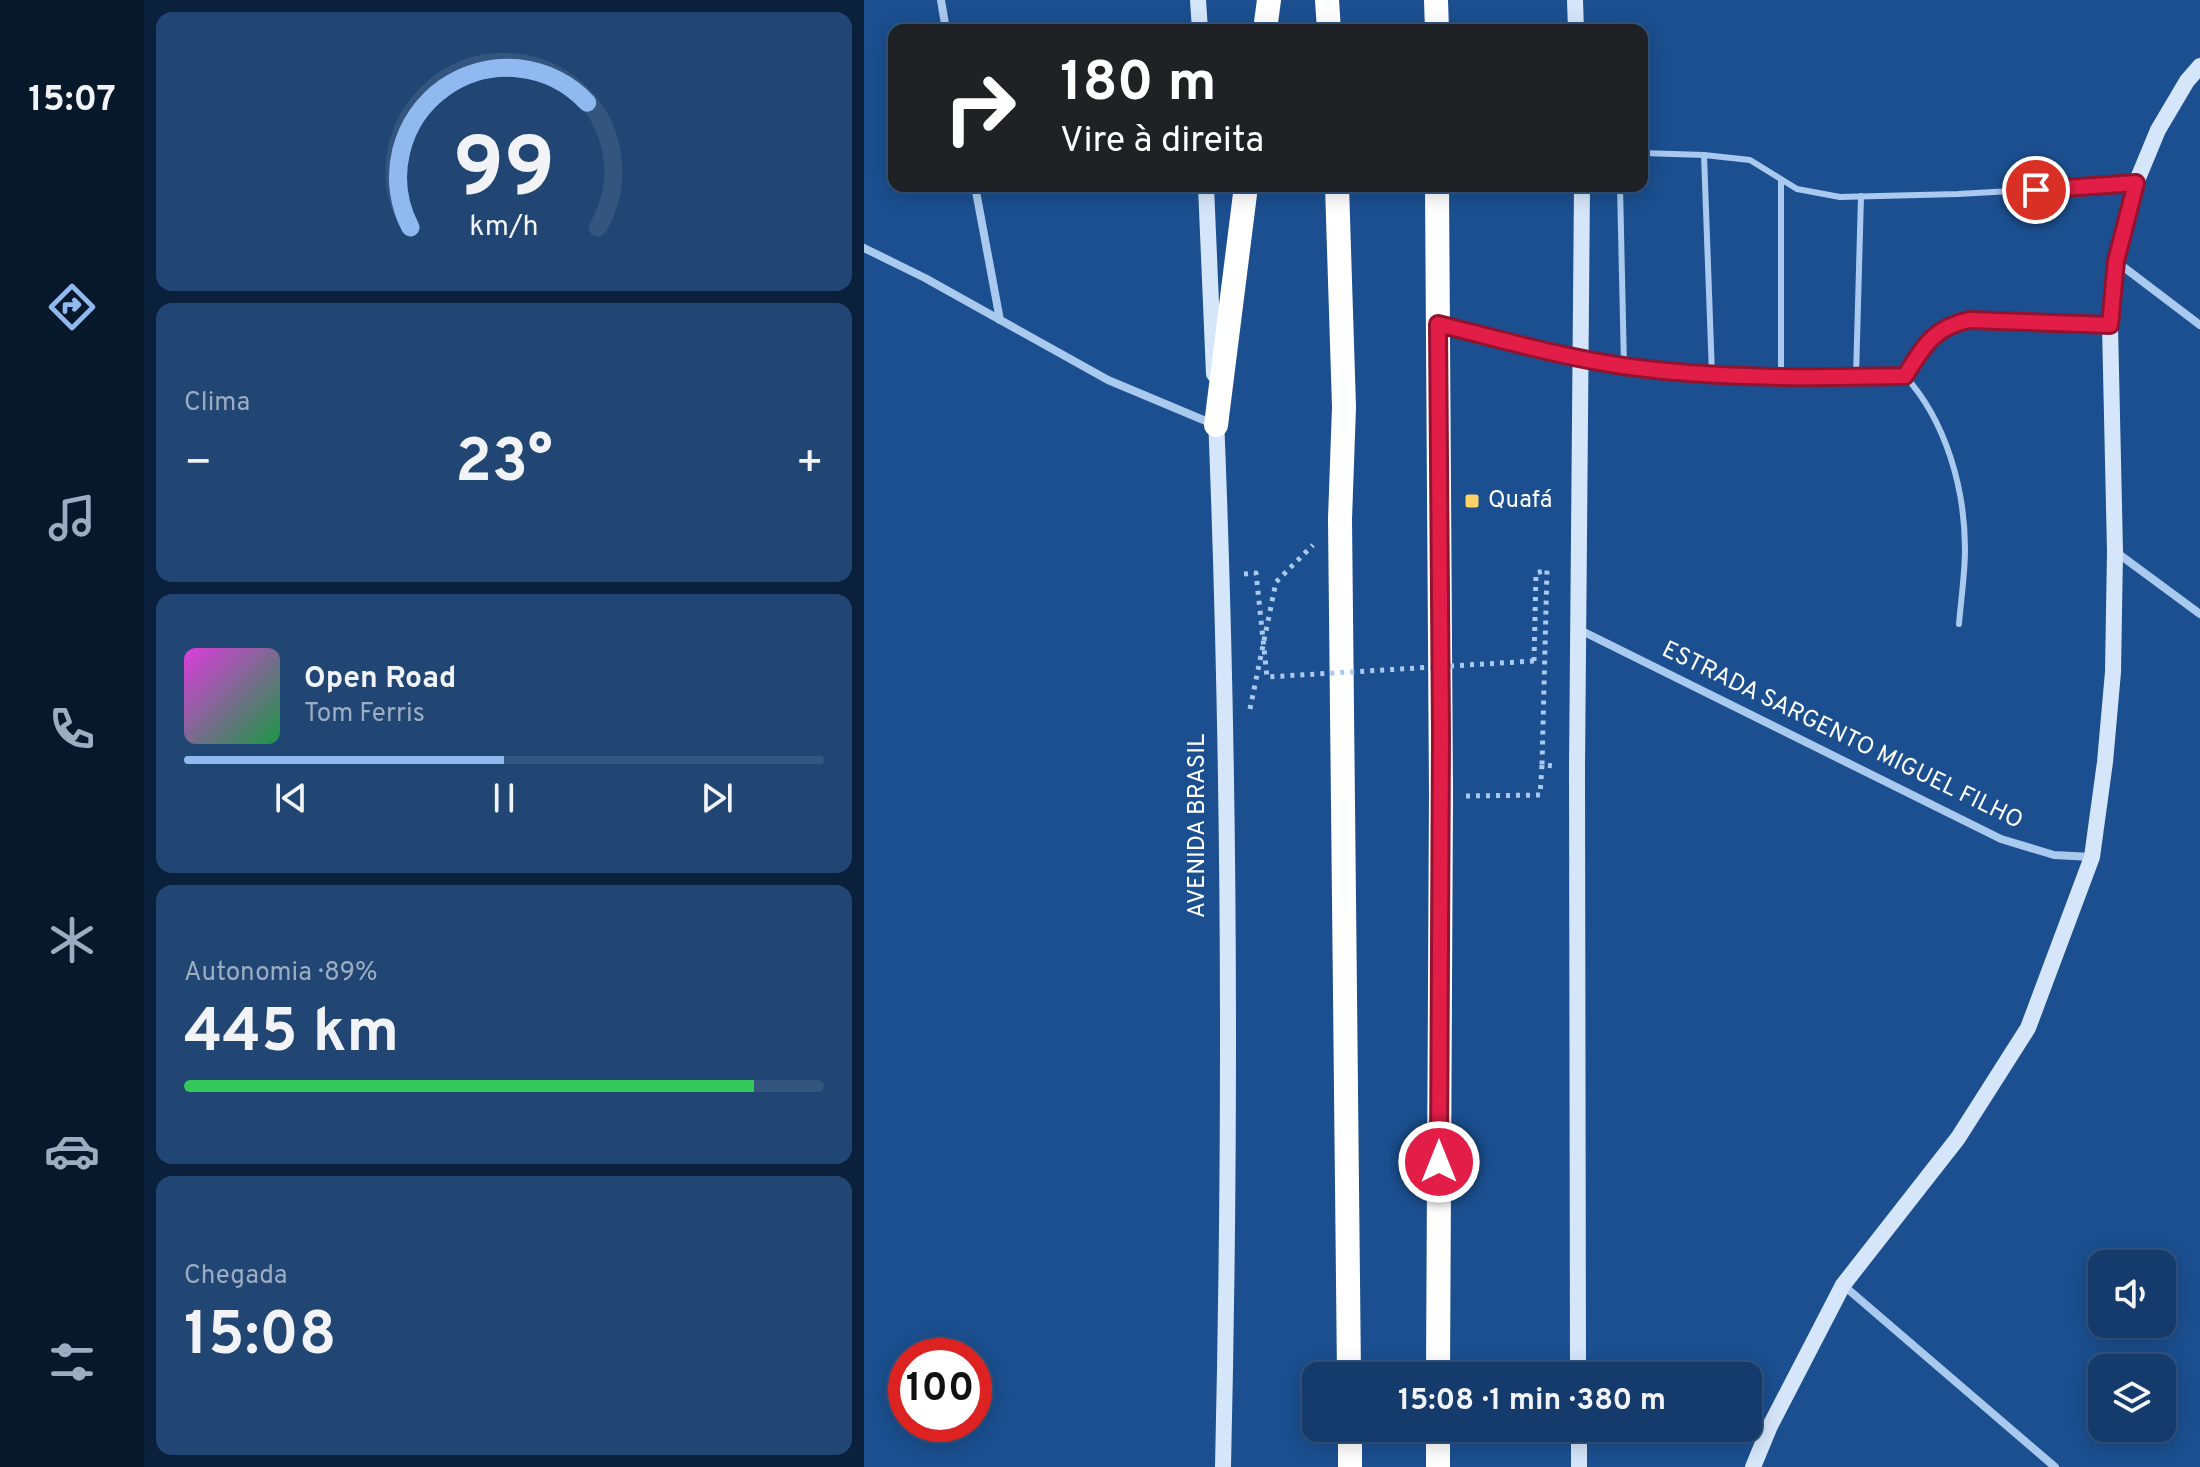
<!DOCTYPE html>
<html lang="pt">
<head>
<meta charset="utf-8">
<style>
  body { margin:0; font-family:Overpass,sans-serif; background:#214673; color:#f1f3f6; height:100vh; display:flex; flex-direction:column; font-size:30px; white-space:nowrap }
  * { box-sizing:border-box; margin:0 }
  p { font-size:26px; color:#9dadc1 }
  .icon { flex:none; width:44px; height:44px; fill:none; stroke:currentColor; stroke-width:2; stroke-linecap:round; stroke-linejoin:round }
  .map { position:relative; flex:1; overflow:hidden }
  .side { display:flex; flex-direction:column; gap:12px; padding:12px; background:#0b203b; width:720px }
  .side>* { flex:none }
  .hud { position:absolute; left:24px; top:24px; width:760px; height:168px; border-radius:16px; box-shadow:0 4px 20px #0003,0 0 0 2px #33557e; background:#202124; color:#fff; overflow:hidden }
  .buttons { position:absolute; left:1224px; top:1250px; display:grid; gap:16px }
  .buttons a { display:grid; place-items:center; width:88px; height:88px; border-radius:16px; background:#143b6b; box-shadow:0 4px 20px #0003,0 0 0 2px #33557e; font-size:40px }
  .speed { position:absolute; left:24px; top:1338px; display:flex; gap:16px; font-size:40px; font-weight:700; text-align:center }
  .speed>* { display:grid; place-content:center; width:104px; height:104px; border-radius:50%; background:#143b6b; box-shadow:0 4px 20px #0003,0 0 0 2px #33557e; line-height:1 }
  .speed .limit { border:12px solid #d22; background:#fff; color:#111 }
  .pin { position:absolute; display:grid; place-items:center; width:68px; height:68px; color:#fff; margin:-34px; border:4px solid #fff; border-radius:50%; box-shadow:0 2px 8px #0007 }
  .me { position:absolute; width:88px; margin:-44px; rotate:0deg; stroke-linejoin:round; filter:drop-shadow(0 0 6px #0008) }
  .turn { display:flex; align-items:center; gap:28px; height:168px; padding:0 40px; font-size:36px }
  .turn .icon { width:104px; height:104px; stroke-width:2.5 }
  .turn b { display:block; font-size:56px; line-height:68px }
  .big { font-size:60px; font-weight:700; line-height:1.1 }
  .side .tile { flex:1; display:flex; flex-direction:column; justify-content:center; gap:12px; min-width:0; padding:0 28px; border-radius:16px; background:#214673 }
  .side .dial { align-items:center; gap:0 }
  .dial svg { height:208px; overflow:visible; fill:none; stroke:#33557e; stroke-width:7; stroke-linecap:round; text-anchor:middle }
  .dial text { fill:#f1f3f6; stroke:none }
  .song { display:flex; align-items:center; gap:24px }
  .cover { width:96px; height:96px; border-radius:12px; background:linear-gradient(135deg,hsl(300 70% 55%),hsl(140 70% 35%)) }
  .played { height:8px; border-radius:4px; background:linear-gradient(90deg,#90b9f0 50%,#33557e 50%) }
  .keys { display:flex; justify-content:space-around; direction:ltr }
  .heat { display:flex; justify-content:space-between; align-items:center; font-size:44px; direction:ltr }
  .charge { height:12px; border-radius:6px; background:linear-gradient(90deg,#34c759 89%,#33557e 0) }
  .trip { position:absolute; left:438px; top:1362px; width:460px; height:80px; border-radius:16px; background:#143b6b; box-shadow:0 4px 20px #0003,0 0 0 2px #33557e; font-weight:700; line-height:80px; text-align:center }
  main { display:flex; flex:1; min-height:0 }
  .menu { display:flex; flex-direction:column; width:144px; justify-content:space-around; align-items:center; background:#08182b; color:#9dadc1 }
  .menu .icon { width:56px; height:56px }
  .menu .current { color:#90b9f0 }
  .menu b { font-size:36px; color:#f1f3f6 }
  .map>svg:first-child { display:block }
</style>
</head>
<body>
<main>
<nav class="menu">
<b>15:07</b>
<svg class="icon current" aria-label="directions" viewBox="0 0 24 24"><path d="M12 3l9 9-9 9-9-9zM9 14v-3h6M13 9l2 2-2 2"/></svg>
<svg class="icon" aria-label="music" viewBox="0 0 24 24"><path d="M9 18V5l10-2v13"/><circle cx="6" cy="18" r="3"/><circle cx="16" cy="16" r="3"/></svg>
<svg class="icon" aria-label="phone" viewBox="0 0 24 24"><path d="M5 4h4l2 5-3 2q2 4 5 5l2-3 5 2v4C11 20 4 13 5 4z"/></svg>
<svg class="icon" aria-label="climate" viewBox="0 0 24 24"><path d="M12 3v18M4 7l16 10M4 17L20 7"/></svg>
<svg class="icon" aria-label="car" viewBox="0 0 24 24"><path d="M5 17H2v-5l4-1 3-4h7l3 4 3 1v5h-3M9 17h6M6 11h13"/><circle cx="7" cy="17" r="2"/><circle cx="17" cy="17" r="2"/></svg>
<svg class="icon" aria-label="filters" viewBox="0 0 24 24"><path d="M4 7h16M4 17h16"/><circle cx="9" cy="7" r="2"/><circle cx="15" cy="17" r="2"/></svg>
</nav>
<section class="side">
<div class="tile dial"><svg viewBox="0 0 100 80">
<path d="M14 69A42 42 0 1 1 86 69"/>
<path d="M14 69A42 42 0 0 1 82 21" stroke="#90b9f0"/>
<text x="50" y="56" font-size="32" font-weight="700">99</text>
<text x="50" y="72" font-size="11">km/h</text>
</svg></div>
<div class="tile"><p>Clima</p>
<div class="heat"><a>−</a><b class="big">23°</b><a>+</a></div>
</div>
<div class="tile">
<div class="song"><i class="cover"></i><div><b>Open Road</b><p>Tom Ferris</p></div></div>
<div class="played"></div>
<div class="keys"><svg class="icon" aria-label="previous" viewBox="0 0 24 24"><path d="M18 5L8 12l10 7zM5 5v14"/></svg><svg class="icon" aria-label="pause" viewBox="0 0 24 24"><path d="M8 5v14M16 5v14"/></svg><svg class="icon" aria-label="next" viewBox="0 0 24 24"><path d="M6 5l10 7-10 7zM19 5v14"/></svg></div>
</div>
<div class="tile"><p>Autonomia · 89%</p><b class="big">445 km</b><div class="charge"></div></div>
<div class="tile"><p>Chegada</p><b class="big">15:08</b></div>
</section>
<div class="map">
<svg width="1336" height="1467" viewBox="0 0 1336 1467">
  <rect width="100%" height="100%" fill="#1b4f8f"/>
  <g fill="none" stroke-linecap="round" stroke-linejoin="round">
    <!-- path -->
    <g stroke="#a9c9ee" stroke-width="5" stroke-dasharray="4 6" stroke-linecap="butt">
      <polyline points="670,661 672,573 683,570 678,765"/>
      <polyline points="386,709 412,582 449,545"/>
      <polyline points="602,796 676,795 678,765 692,766"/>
    </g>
    <!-- lane -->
    <g stroke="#a9c9ee" stroke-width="6">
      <polyline points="778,153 840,155 886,160 933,189 976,197 1094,194 1268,184"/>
      <polyline points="840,155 848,375"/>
      <polyline points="917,180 917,378"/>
      <polyline points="756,186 760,366"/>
      <path d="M718 359C825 378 933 378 1041 376 1059 346 1068 327 1105 320L1244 325"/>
      <path d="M1041 376C1082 421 1101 489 1101 549 1101 574 1097 599 1095 624"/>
      <polyline points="992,377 997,196"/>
    </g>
    <!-- street -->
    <g stroke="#a9c9ee" stroke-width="8">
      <polyline points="77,0 82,30"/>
      <polyline points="111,186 136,320"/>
      <polyline points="0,248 61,278 244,380 349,424"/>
      <polyline points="1253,262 1336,325"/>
      <polyline points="1252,552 1336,614"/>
      <polyline points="716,630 1137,839 1190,855 1228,857"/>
      <polyline points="979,1285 1191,1467"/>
    </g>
    <!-- secondary -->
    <g stroke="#d6e6fa" stroke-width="16">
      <polyline points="334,0 336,30"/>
      <polyline points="711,0 712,30"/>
      <polyline points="342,186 350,374"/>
      <polyline points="574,324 718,359"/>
      <path d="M352 417C366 766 367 1117 359 1467"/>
      <polyline points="714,1376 713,768 718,186"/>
      <polyline points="715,1428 715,1467"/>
      <polyline points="889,1467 906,1426 979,1285 1094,1138 1164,1028 1228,857 1241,762 1249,672 1251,552 1246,325 1252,261 1272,183 1294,130 1323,81 1336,66"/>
    </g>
    <!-- highway -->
    <g stroke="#fff" stroke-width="24">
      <polyline points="463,0 465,30"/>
      <polyline points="572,0 573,30"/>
      <polyline points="401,30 405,0"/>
      <polyline points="473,186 480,407 476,519 485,1376"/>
      <polyline points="573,186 577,794 574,1376"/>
      <polyline points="352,425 382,186"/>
      <polyline points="486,1428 486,1467"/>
      <polyline points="574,1467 574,1428"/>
    </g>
    <!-- path-bridge -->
    <polyline stroke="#a9c9ee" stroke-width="5" stroke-dasharray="4 6" stroke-linecap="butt" points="380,574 392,573 403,677 670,661"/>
  </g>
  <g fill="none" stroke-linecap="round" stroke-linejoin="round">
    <defs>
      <path id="route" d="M575 1162 577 734 574 324C635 339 697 357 759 366 852 379 947 378 1041 376 1059 347 1070 327 1105 320L1246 325 1252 261 1272 183 1172 190"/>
    </defs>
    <!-- route casing -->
    <use href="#route" stroke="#92132f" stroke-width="20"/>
    <!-- route -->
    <use href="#route" stroke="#e11d48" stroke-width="14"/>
  </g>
  <!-- markers -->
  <rect fill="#ffd166" stroke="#1b4f8f" stroke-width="3" x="600" y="493" width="16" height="16" rx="4"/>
  <g text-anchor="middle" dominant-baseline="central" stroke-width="8" stroke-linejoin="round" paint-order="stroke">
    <!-- poi labels -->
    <g font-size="24" fill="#fff" stroke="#1b4f8f" text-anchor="start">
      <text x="624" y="501">Quafá</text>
    </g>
    <!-- street labels -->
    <g font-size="24" fill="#fff" stroke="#1b4f8f">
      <text transform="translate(978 736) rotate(26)">ESTRADA SARGENTO MIGUEL FILHO</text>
      <text transform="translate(334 826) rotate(-90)">AVENIDA BRASIL</text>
    </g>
  </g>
</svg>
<div class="buttons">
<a><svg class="icon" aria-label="sound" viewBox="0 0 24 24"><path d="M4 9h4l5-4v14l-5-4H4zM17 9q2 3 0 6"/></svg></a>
<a><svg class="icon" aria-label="layers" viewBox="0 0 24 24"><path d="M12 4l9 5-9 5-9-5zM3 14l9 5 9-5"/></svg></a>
</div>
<div class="speed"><div class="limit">100</div></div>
<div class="pin" style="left:1172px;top:190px;background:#d93025"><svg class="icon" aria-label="arrive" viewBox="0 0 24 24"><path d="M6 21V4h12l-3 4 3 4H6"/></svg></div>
<svg class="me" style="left:575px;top:1162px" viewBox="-20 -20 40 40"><circle r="17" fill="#e11d48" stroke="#fff" stroke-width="3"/><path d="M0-11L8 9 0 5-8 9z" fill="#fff"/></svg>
<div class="trip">15:08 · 1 min · 380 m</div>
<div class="hud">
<div class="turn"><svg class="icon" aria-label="right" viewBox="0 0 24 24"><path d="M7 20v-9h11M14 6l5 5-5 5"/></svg><div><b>180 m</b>Vire à direita</div></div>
</div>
</div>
</main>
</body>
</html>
